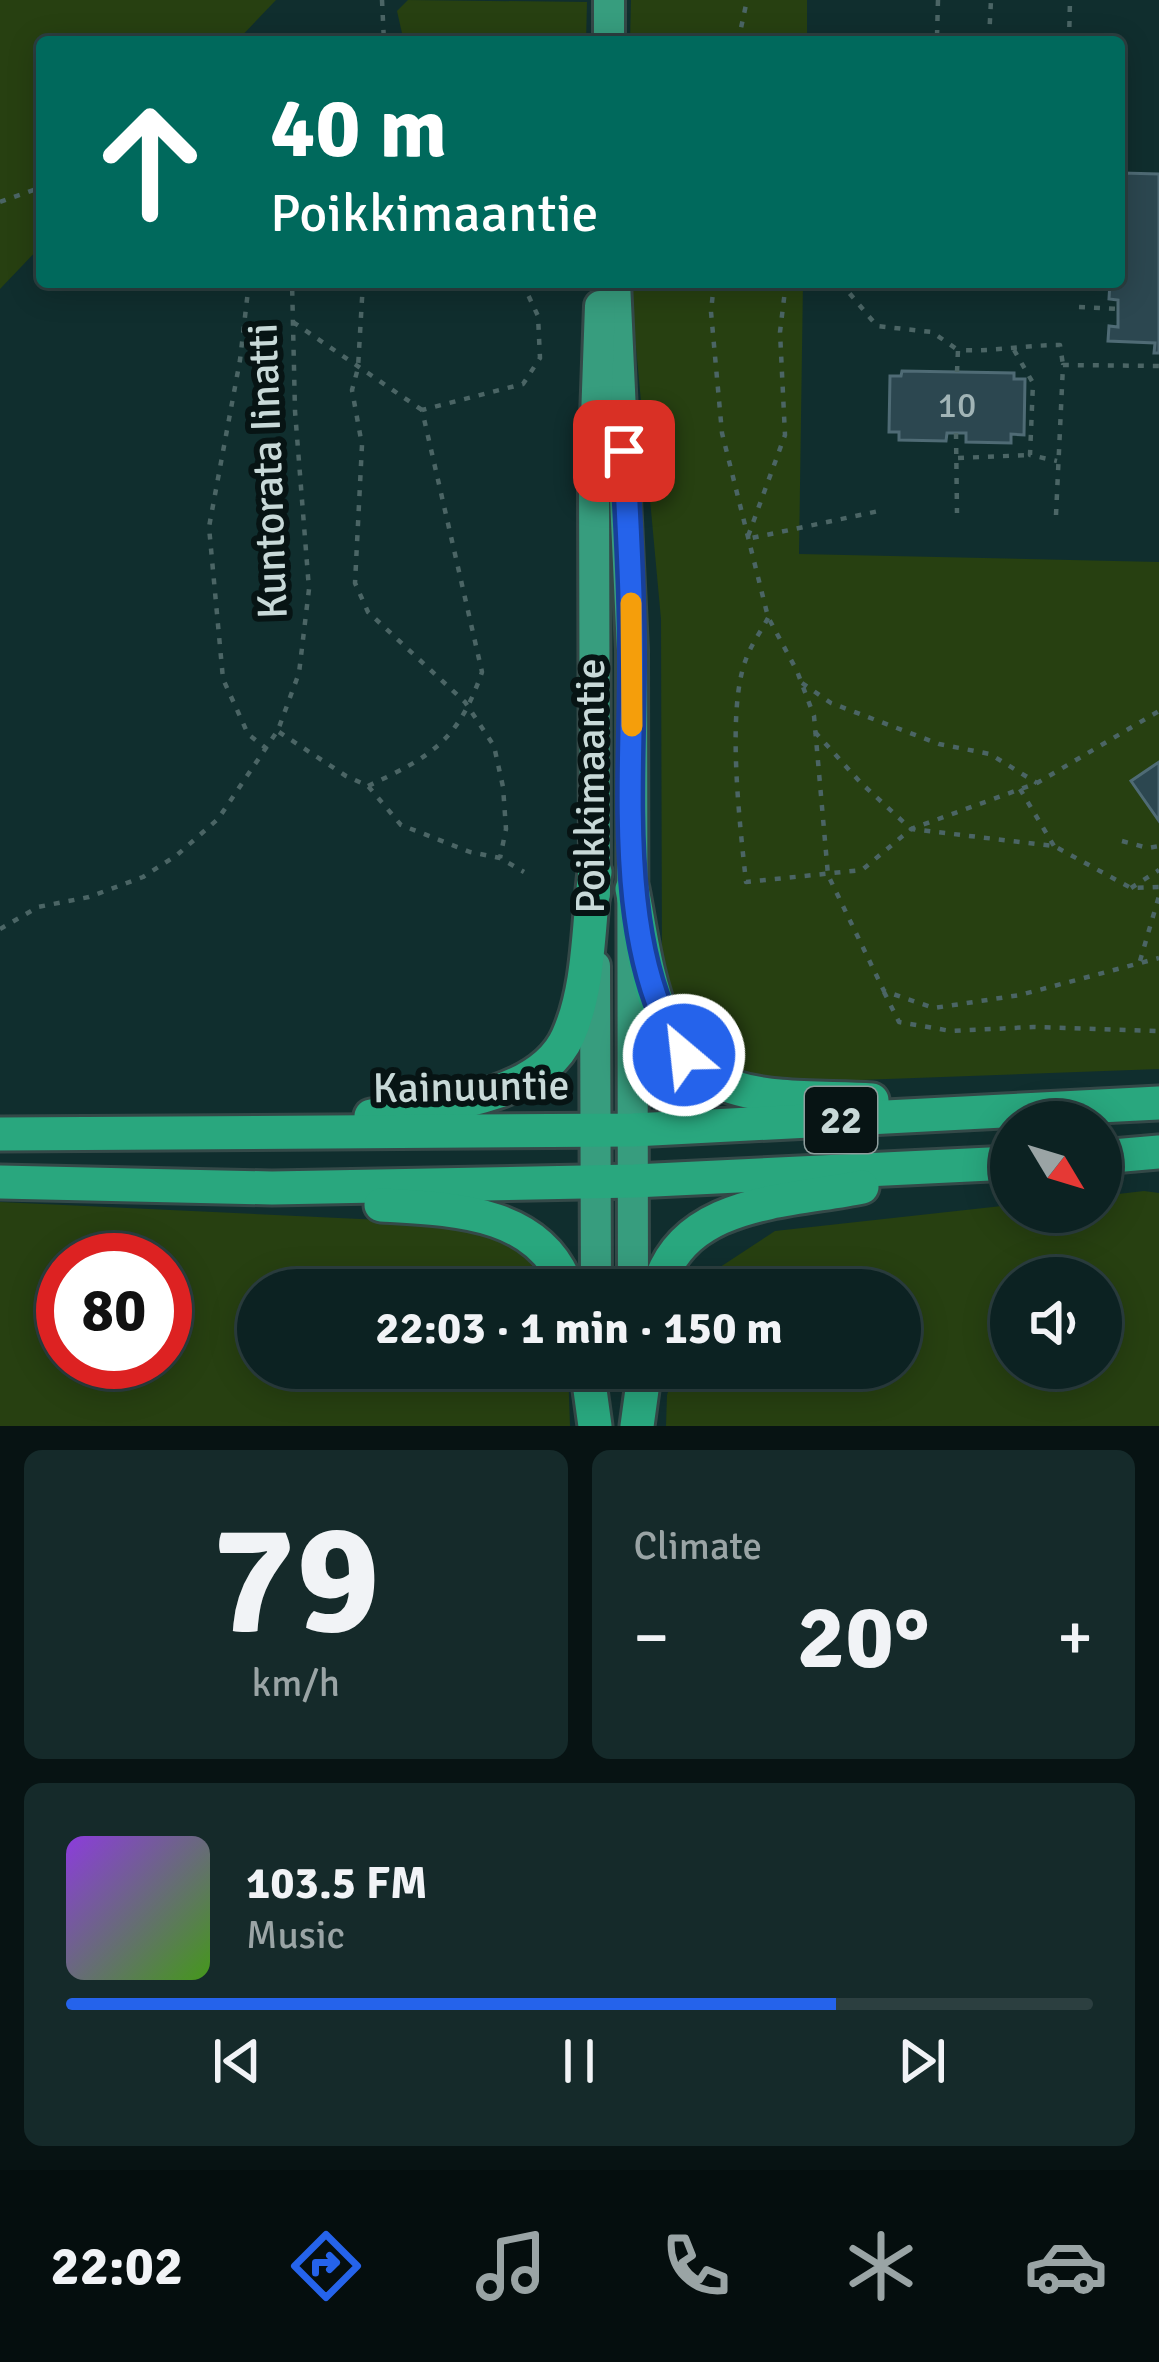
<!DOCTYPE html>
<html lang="en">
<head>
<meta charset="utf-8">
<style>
  body { margin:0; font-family:Signika,sans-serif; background:#152a2a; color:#f1f3f6; height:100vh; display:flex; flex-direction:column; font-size:45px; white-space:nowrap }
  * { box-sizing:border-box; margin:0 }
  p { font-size:39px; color:#9aa4a5 }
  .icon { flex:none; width:66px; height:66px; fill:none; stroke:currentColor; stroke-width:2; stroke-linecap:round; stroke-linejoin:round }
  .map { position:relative; height:1426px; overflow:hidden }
  .side { display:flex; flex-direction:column; gap:24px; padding:24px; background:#071313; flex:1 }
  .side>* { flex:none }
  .banner { position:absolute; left:36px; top:36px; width:1089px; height:252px; border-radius:12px; box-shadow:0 6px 30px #0003,0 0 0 3px #2c3f40; background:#00695c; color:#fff; overflow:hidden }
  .needle { width:78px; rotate:128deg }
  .controls { position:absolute; left:990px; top:1101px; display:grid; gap:24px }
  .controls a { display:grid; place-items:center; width:132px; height:132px; border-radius:50%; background:#0c2222; box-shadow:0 6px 30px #0003,0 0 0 3px #2c3f40; font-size:60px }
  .speed { position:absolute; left:36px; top:1233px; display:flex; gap:24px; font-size:60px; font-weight:700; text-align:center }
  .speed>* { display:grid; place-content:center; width:156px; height:156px; border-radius:50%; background:#0c2222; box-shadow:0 6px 30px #0003,0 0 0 3px #2c3f40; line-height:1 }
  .speed .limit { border:18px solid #d22; background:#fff; color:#111 }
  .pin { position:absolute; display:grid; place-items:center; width:102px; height:102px; color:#fff; margin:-51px; border-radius:24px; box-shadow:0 6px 18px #0006 }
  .me { position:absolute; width:132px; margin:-66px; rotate:332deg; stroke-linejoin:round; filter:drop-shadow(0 0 9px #0008) }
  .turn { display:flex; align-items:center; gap:42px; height:252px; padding:0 36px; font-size:54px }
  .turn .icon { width:156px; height:156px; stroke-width:2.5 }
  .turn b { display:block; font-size:84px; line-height:102px }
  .big { font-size:90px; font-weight:800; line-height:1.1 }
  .side .widget { flex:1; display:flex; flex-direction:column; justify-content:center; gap:18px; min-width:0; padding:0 42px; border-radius:18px; background:#152a2a }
  .side .dial { align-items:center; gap:0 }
  .dial b { font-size:156px; line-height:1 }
  .song { display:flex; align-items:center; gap:36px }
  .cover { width:144px; height:144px; border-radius:18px; background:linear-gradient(135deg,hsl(270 70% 55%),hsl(100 70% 35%)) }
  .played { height:12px; border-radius:6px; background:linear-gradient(90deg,#2563eb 75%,#2c3f40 75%) }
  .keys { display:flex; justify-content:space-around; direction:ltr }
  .heat { display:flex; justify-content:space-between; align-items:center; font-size:66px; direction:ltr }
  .side .tiles { flex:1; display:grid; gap:24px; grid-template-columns:1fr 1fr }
  .widget:last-child { grid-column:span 2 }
  .trip { position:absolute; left:237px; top:1269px; width:684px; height:120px; border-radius:60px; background:#0c2222; box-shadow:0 6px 30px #0003,0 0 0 3px #2c3f40; font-weight:800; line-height:120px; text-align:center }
  .tab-bar { display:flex; height:192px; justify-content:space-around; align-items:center; background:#050e0e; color:#9aa4a5 }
  .tab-bar .icon { width:84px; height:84px }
  .tab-bar .selected { color:#2563eb }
  .tab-bar b { font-size:54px; color:#f1f3f6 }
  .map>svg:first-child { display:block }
</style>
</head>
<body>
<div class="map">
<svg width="1159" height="1426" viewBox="0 0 1159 1426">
  <rect width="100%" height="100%" fill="#102e2e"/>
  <!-- green -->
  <g fill="#274011" fill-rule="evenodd">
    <polygon points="0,0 276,0 236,42 42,42 42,245 0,289"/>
    <polygon points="408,0 587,2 586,42 404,42 397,11"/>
    <polygon points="631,0 807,0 807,42 630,42"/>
    <path d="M630 282H803L799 554 1159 562V1069L777 1083C693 1069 684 1037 662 961L661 619Z"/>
    <path d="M1144 1191 1159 1193V1426H666L667 1395 676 1368H900V1290H701L705 1277 775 1231 1011 1205V1212H1101V1196ZM1011 1278H1101V1368H1011Z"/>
    <path d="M0 1202 424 1222C461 1228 510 1235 537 1264 544 1270 548 1282 552 1290H258V1368H568L570 1426H0ZM63 1260H165V1362H63Z"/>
  </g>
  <!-- building -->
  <g fill="#2c4750" stroke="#4f6b75" stroke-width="3">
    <polygon points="1122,173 1159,174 1159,353 1154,353 1155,343 1108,341 1109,326 1118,327 1118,300 1109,299 1110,282 1119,282"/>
    <polygon points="902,371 1014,373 1014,379 1025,379 1024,435 1011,434 1011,443 966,442 966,433 947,433 946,441 899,440 899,432 889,432 890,376 901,376"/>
    <polygon points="1159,762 1159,821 1131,781"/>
  </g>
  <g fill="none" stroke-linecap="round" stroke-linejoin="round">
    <defs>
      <g id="primary">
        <polyline points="609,0 609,42"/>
        <polyline points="615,282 632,650 633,1290"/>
        <polyline points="595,894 594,474 600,306"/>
        <polyline points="595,966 596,1290"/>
      </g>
      <g id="trunk">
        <path d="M632 889C646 958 652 1062 732 1087 776 1101 827 1097 872 1100"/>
        <path d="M371 1116C431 1107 540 1100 568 1036 590 987 588 925 595 872"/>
        <polyline points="0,1134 633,1130 1159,1103"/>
        <polyline points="1101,1157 1159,1152"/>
        <polyline points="0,1182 272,1188 634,1181 1011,1163"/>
        <path d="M381 1205C451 1209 542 1210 568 1290"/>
        <path d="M658 1290C680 1199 790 1202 862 1187"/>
        <polyline points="587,1368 595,1426"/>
        <polyline points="637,1426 645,1368"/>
      </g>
    </defs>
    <!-- primary casing -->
    <use href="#primary" stroke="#344948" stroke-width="36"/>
    <!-- trunk casing -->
    <use href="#trunk" stroke="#344948" stroke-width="39"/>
    <!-- path -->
    <g stroke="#4b6565" stroke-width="4.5" stroke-dasharray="6 9" stroke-linecap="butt">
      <polyline points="382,0 384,42"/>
      <polyline points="937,36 938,0"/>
      <polyline points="989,39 991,0"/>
      <polyline points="738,42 747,0"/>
      <polyline points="1069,42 1070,0"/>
      <polyline points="0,202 42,187"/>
      <polyline points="1119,214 1121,214"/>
      <polyline points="249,282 240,360 209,527 223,679 248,734 267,749"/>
      <polyline points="363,282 358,368 352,390 362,445 355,583 368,612 465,702 494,746 503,787 506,829 500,858"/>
      <polyline points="714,282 711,312 722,433 768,617 797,671 814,716 828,875 884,991 934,1008 1020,995 1159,958"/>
      <polyline points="786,282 780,332 785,435 747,539 879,511"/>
      <polyline points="840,282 877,326 932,332 958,350"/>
      <polyline points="1079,307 1118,309"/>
      <polyline points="293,322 422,410"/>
      <polyline points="1014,350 1033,383 1030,455 1057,461"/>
      <path d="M957 372 958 350C993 352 1025 345 1060 345L1063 365"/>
      <polyline points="956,433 957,513"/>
      <polyline points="958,458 1030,455"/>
      <polyline points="1056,515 1063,365 1159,366"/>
      <path d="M768 618C761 631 751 645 746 659 726 711 740 825 746 882L862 870 911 829 1037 783 1159 711"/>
      <polyline points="802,683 831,703 939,744 990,754 1037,783"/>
      <polyline points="279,732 346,776 368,786 401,825 470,852 500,858 524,872"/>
      <polyline points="815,732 860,782 911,829 1054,846 1131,888 1159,887"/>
      <path d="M368 786C432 756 458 741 482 672L422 410 523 384 540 358 538 316 522 282"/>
      <polyline points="1020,789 1054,846"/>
      <polyline points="1122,841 1148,848 1159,846"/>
      <polyline points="1131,888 1159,870"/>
      <polyline points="0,929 38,907 89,897 143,877 177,855 218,819 278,730 299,673 309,589 295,411 292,282"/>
      <polyline points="1140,961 1159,896"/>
      <polyline points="884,992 899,1022 951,1031 1033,1027 1159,1031"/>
    </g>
    <!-- primary -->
    <use href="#primary" stroke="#379d7e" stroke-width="30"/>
    <!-- trunk -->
    <use href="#trunk" stroke="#29a77e" stroke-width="33"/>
  </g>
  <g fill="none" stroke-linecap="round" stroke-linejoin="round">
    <defs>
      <path id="route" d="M624 451C628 518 632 585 632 653 633 776 613 950 684 1055"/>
    </defs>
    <!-- route casing -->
    <use href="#route" stroke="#184099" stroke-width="30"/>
    <!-- route -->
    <use href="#route" stroke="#2563eb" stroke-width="21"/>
    <!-- slow -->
    <polyline stroke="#f59e0b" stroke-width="21" points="631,603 632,726"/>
  </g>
  <g text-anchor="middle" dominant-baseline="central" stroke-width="12" stroke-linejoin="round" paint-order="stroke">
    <!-- number labels -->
    <g font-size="36" fill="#a1b4b6">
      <text x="957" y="405">10</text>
    </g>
    <!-- shield labels -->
    <rect fill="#071414" stroke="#8e9e9d" stroke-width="3" x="805" y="1087" width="72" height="66" rx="9"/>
    <g font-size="39" font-weight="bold" fill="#c8d9d8">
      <text x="841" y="1120">22</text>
    </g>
    <!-- street labels -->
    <g font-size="42" fill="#c8d9d8" stroke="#071414">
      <text transform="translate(268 471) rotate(-92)">Kuntorata Iinatti</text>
      <text transform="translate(590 786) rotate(-90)">Poikkimaantie</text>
      <text transform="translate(471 1087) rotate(-1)">Kainuuntie</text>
    </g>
  </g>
</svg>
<div class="controls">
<a><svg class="needle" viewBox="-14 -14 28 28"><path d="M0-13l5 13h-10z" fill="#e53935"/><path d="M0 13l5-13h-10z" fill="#9aa4a5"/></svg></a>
<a><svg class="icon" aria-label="sound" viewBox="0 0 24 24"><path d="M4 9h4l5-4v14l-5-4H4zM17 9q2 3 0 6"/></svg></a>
</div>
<div class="speed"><div class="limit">80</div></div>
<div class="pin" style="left:624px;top:451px;background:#d93025"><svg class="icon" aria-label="arrive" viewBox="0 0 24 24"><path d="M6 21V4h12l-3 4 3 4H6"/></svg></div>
<svg class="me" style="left:684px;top:1055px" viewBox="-20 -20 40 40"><circle r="17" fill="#2563eb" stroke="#fff" stroke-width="3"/><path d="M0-11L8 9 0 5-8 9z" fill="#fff"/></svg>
<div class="trip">22:03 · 1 min · 150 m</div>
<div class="banner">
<div class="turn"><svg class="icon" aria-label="ahead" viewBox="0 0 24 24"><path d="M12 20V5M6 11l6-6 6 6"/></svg><div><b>40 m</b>Poikkimaantie</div></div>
</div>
</div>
<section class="side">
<div class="tiles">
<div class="widget dial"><b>79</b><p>km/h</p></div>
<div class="widget"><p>Climate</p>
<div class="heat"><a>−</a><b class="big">20°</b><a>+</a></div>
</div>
<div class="widget">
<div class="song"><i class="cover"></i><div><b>103.5 FM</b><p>Music</p></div></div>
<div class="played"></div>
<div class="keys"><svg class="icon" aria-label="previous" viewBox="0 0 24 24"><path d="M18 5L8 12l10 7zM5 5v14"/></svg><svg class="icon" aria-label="pause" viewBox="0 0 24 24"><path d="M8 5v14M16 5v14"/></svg><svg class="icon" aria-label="next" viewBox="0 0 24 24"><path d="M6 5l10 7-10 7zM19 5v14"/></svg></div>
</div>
</div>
</section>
<nav class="tab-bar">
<b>22:02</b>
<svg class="icon selected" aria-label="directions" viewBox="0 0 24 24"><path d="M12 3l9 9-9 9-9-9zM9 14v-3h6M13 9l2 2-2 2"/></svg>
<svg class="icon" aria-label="music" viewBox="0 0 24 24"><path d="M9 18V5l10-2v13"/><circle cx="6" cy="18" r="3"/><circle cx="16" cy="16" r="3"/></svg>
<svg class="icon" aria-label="phone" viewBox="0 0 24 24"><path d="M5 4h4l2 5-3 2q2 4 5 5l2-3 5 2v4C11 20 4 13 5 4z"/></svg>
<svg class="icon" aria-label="climate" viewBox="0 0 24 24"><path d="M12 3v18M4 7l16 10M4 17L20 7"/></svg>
<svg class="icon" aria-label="car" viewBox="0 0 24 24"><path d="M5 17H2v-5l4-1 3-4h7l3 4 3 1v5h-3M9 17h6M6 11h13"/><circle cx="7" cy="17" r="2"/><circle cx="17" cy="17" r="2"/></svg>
</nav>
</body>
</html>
